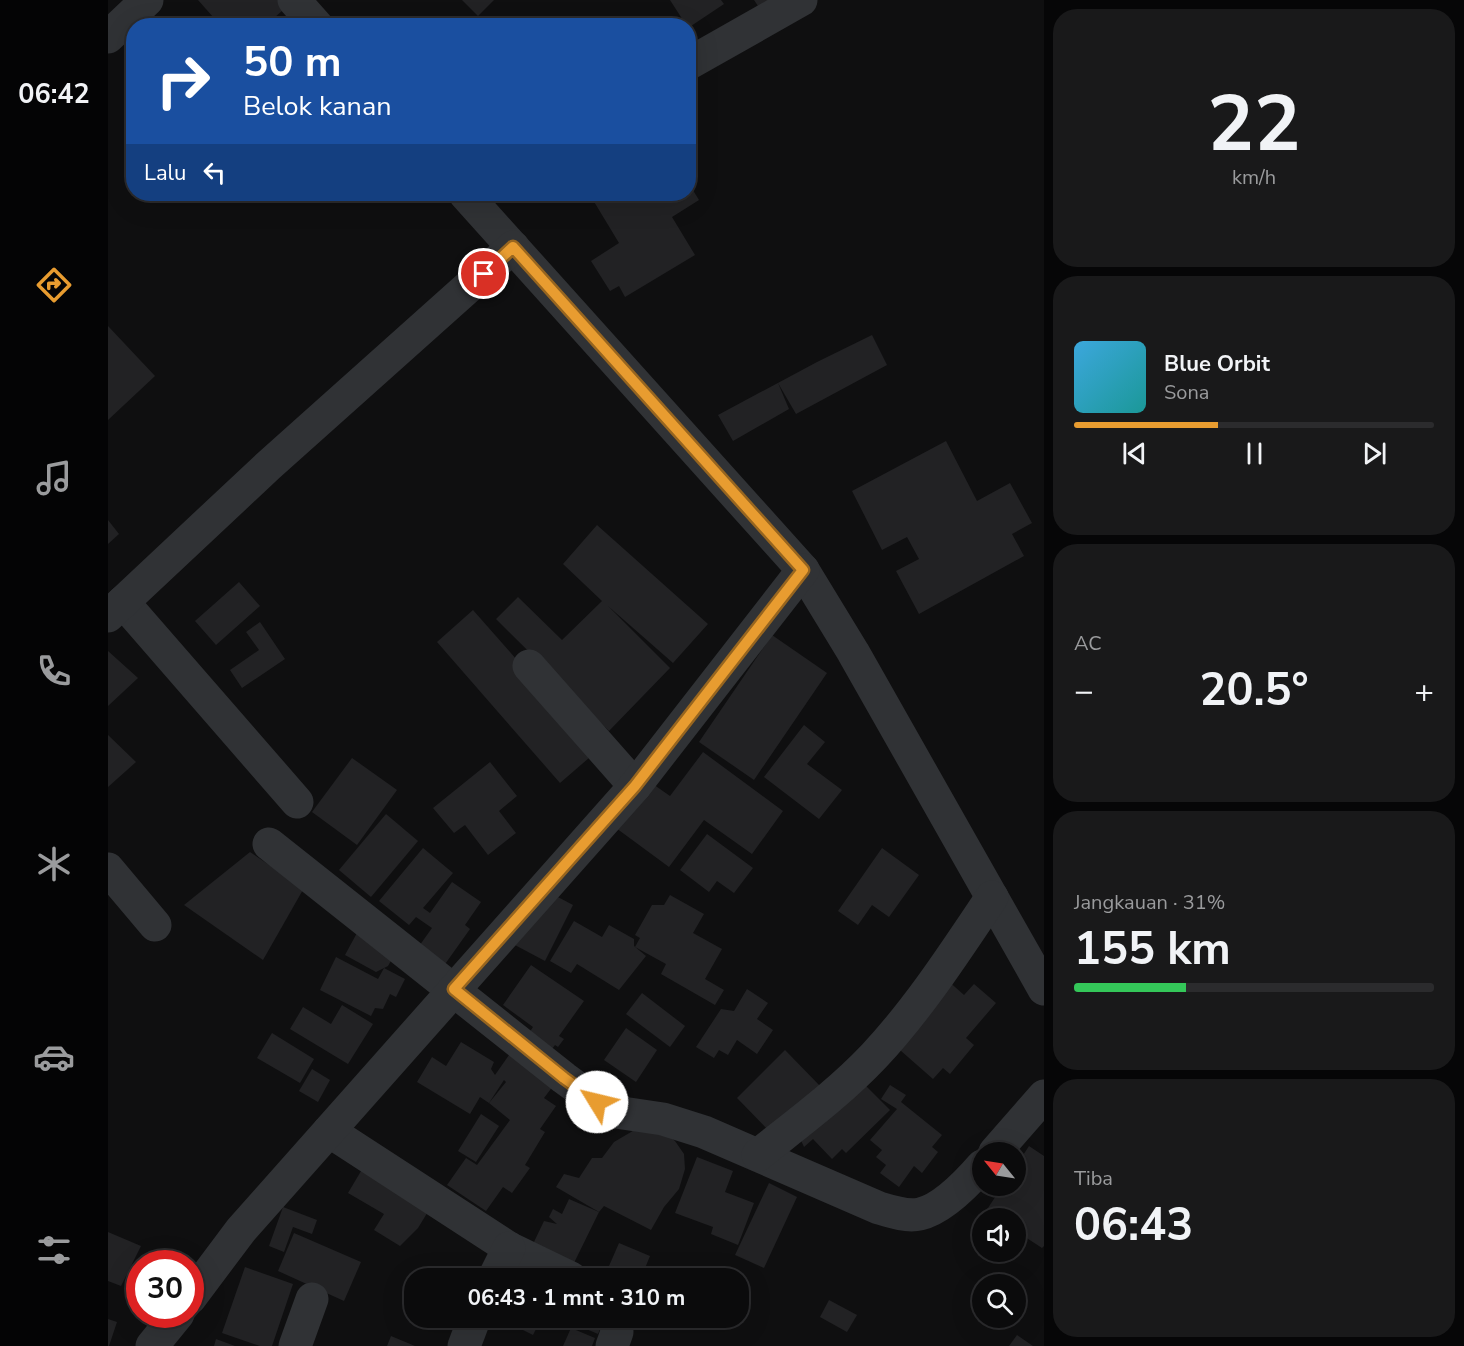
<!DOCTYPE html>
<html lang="id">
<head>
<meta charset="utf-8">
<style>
  body { margin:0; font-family:"Nunito Sans",sans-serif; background:#19191a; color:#f1f3f6; height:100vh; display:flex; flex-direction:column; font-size:22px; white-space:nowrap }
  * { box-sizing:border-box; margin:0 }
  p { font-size:20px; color:#9a9b9d }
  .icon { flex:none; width:33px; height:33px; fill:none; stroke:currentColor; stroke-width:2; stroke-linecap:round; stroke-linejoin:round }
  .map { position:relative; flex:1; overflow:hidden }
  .panel { display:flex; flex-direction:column; gap:9px; padding:9px; background:#060607; width:420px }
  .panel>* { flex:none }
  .top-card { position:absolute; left:18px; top:18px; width:570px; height:183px; border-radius:24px; box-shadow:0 6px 24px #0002,0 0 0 2px #2b2b2d; background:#1a4fa0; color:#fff; overflow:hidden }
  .needle { width:39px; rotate:300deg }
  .controls { position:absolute; left:864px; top:1142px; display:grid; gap:12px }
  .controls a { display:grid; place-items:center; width:54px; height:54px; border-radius:50%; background:#0b0b0c; box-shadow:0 6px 24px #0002,0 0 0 2px #2b2b2d; font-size:30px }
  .speed { position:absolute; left:18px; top:1250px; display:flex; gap:12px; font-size:30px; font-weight:700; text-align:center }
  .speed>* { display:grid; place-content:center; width:78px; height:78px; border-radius:50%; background:#0b0b0c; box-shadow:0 6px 24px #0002,0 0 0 2px #2b2b2d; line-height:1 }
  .speed .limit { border:9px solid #d22; background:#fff; color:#111 }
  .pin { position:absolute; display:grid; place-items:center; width:51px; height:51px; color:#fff; margin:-26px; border:3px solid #fff; border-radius:50%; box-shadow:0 2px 6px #0007 }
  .me { position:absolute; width:66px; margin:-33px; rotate:306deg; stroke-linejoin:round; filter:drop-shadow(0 0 4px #0008) }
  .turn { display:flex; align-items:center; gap:21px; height:126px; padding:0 18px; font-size:27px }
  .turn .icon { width:78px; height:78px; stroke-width:2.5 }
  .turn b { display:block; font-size:42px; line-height:51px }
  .then { display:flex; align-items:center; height:57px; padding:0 18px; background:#0003; gap:12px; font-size:22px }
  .big { font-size:45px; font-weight:700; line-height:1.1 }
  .panel .tile { flex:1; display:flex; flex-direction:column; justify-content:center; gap:9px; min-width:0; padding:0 21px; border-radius:24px; background:#19191a }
  .panel .dial { align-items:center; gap:0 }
  .dial b { font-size:78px; line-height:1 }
  .song { display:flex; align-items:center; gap:18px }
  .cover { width:72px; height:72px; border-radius:9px; background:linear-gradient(135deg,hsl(200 70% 55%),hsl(180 70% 35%)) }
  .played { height:6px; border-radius:3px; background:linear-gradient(90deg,#e89c30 40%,#2b2b2d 40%) }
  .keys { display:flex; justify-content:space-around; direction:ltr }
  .heat { display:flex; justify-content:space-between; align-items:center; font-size:33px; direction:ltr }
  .charge { height:9px; border-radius:4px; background:linear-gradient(90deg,#34c759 31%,#2b2b2d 0) }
  .trip { position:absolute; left:296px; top:1268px; width:345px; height:60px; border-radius:24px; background:#0b0b0c; box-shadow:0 6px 24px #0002,0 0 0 2px #2b2b2d; font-weight:700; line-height:60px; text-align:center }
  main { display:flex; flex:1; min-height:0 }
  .tabs { display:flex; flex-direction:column; width:108px; justify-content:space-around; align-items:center; background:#040405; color:#9a9b9d }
  .tabs .icon { width:42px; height:42px }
  .tabs .on { color:#e89c30 }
  .tabs b { font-size:27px; color:#f1f3f6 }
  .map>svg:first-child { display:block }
</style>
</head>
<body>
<main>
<nav class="tabs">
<b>06:42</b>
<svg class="icon on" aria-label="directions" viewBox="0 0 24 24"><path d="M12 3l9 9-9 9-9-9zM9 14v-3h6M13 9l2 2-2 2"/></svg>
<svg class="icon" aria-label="music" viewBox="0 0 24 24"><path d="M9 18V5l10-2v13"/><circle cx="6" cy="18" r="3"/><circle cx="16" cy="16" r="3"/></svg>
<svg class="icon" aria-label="phone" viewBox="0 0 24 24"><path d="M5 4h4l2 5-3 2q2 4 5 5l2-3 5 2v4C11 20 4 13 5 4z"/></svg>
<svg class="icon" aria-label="climate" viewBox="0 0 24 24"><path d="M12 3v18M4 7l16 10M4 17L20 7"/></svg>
<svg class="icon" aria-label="car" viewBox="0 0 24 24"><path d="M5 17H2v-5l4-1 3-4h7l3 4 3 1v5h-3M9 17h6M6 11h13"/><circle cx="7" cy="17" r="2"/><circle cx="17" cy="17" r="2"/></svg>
<svg class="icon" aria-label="filters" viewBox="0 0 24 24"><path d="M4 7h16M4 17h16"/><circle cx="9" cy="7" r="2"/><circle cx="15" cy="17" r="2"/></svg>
</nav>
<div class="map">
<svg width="936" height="1346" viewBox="0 0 936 1346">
  <rect width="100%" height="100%" fill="#0f0f10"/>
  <!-- building -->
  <g fill="#222224">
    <polygon points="90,0 182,0 184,2 157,26 113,26"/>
    <polygon points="354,0 386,0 370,16"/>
    <polygon points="562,0 613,0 616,4 580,28"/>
    <polygon points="646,0 668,0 652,9"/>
    <polygon points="580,182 591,200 564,217 587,255 517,297 511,286 502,291 483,261 511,243 485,200 495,194 580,194"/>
    <polygon points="0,326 47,376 0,420"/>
    <polygon points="764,335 779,365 688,414 670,383 681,409 625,441 610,415 709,362"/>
    <polygon points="838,441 869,501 902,483 924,523 904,534 916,556 811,614 788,571 811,559 799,537 774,550 744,491"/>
    <polygon points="0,520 11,534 0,544"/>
    <polygon points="489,525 600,624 565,663 500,606 562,668 501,731 388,619 410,597 454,640 494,601 455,564"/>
    <polygon points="131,582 152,606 108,645 87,621"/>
    <polygon points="365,610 489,751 452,783 329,642"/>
    <polygon points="152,622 177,659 134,688 122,670 151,650 138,632"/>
    <polygon points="664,635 719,673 646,780 591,742"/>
    <polygon points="0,651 30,678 0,706"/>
    <polygon points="696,725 717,742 699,764 734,790 711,819 656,777"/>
    <polygon points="0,735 28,762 0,787"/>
    <polygon points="595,752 675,811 644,854 596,820 561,867 508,828 542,782 562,796"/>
    <polygon points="244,758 289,790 249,845 204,812"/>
    <polygon points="382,762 409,796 391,811 408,833 380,855 357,825 346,833 325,808"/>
    <polygon points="278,814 310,841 263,897 231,870"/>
    <polygon points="599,834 645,868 626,893 609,881 601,892 572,870"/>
    <polygon points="315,848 345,873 315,908 322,913 344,882 373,902 357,925 362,929 335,967 309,949 324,928 308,917 301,925 271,901"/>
    <polygon points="774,848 811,875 781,917 764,905 750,925 730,911"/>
    <polygon points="142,852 196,888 155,960 76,905"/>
    <polygon points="562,895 596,914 585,933 614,949 597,979 616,990 607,1005 553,974 558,964 527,947 532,938 527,935 544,905 556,905"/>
    <polygon points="448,896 465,905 437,961 405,944"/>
    <polygon points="466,921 494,937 501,925 526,939 526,946 538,956 511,990 469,964 463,973 442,961"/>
    <polygon points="250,931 288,952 280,966 276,968 297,979 288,997 282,994 275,1009 267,1008 263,1016 212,990 228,957 270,979 276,968 268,972 237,955"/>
    <polygon points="423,965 476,1001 451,1036 456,1039 450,1047 447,1045 444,1049 421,1033 425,1027 395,1005"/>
    <polygon points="838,979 856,995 866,984 888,1003 858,1038 866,1045 842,1074 835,1068 825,1079 784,1043"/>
    <polygon points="639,989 660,1003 649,1019 665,1030 649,1054 629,1040 620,1055 611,1050 606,1058 588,1047 613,1009 626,1011"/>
    <polygon points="534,993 577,1026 562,1047 518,1014"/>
    <polygon points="234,1005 265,1024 240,1064 182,1029 195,1007 223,1024"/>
    <polygon points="518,1028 549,1050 528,1082 496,1060"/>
    <polygon points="164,1033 206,1059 192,1083 149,1058"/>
    <polygon points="353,1042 386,1062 383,1069 387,1075 401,1055 445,1086 436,1098 448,1106 432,1129 437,1132 417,1165 422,1168 404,1193 395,1187 378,1211 339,1185 358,1158 369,1165 402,1120 381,1103 398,1082 396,1080 381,1103 372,1097 362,1114 309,1082 324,1057 338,1066"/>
    <polygon points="677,1050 715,1089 667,1137 629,1098"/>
    <polygon points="204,1069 222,1080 210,1102 191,1091"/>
    <polygon points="753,1081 782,1110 738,1153 734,1149 724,1159 705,1139 696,1147 690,1134"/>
    <polygon points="782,1085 798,1095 793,1102 834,1135 824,1147 830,1152 814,1173 806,1166 791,1187 772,1173 778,1165 768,1157 774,1150 762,1140 789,1109 773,1099"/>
    <polygon points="373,1114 391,1126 368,1162 350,1151"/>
    <polygon points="535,1125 554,1130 567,1141 576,1154 577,1169 571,1189 556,1207 543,1230 496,1206 491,1212 448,1187 456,1174 471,1178 484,1158 494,1158 506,1142"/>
    <polygon points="921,1146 936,1156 936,1246 934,1248 908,1231 908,1218 888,1218 878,1211 895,1185 908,1185 908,1166"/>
    <polygon points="589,1157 625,1171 617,1192 646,1203 630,1245 603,1234 605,1227 567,1213"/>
    <polygon points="259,1161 321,1210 310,1228 292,1246 266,1230 276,1214 240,1193"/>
    <polygon points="661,1183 689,1197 656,1268 627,1255"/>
    <polygon points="461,1199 491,1212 465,1265 425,1244 436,1221 449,1224 441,1217 445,1209 454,1214"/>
    <polygon points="175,1207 209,1220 204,1234 185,1227 176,1252 161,1246"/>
    <polygon points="0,1232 33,1246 13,1286 0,1281"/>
    <polygon points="186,1233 253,1262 236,1301 170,1271"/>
    <polygon points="511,1243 542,1256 533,1278 491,1278 494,1268 501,1266"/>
    <polygon points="137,1267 185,1284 164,1346 152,1346 114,1333"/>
    <polygon points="721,1300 749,1315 739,1332 712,1317"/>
    <polygon points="389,1317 429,1317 433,1319 425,1335"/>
    <polygon points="450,1317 497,1317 490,1334"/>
    <polygon points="0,1319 9,1322 1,1346 0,1346"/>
    <polygon points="463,1328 487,1338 484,1346 455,1346"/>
    <polygon points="909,1335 925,1346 901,1346"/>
    <polygon points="283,1336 307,1346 279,1346"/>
    <polygon points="108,1339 127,1346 106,1346"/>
  </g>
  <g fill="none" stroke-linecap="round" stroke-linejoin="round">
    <!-- minor -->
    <g stroke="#303235" stroke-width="33">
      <polyline points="186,0 209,26"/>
      <polyline points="0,37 39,0"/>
      <polyline points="580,64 693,0"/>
      <polyline points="357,194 695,570 745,652 936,989"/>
      <polyline points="15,602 189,802"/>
      <polyline points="0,616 160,466 405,247"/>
      <polyline points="421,666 527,786"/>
      <path d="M161 844 456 1078 501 1111 555 1119 596 1132 771 1208C784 1212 799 1217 812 1214 834 1209 860 1182 874 1166"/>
      <polyline points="0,869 47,925"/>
      <polyline points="221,1131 401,1248 463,1278"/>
      <polyline points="887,1152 936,1096"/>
      <path d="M650 1155C690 1123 731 1093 766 1056 811 1008 847 952 884 897"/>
      <polyline points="386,1278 401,1248"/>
      <polyline points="82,1298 133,1230 527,786 695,570"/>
      <polyline points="44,1346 70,1314"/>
      <polyline points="187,1346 204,1299"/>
      <polyline points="356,1346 367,1317"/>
      <polyline points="504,1346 509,1332 508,1317"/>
    </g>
  </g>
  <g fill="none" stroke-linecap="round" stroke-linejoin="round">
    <defs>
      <polyline id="route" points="376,274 405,247 695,570 527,786 346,989 456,1078 489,1102"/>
    </defs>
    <!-- route casing -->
    <use href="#route" stroke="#97651f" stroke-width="15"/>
    <!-- route -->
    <use href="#route" stroke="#e89c30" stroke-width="10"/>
  </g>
</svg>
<div class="controls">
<a><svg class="needle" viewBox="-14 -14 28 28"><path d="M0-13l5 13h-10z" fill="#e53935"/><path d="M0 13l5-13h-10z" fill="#9a9b9d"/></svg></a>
<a><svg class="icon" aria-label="sound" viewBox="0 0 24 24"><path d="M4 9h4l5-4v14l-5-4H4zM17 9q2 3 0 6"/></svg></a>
<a><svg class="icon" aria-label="search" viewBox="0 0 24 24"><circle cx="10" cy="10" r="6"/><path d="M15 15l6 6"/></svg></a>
</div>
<div class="speed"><div class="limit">30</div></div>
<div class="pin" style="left:376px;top:274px;background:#d93025"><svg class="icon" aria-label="arrive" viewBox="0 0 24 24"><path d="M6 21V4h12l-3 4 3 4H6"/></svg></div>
<svg class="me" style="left:489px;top:1102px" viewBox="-20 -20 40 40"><circle r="19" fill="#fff"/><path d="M0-13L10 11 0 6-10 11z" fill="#e89c30"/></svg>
<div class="trip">06:43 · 1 mnt · 310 m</div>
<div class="top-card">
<div class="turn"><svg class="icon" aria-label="right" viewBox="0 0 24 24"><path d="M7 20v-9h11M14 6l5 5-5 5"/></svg><div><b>50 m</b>Belok kanan</div></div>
<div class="then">Lalu<svg class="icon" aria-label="left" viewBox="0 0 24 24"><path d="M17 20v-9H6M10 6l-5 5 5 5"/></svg></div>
</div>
</div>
<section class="panel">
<div class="tile dial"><b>22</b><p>km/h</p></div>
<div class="tile">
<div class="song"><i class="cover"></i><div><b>Blue Orbit</b><p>Sona</p></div></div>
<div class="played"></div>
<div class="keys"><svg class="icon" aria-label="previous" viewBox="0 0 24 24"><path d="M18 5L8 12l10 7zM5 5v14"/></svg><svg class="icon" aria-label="pause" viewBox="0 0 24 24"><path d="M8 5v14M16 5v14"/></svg><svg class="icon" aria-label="next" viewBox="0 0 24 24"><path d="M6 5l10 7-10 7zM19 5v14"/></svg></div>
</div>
<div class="tile"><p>AC</p>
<div class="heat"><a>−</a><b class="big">20.5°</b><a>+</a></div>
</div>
<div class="tile"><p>Jangkauan · 31%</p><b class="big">155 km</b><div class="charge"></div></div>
<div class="tile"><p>Tiba</p><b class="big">06:43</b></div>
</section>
</main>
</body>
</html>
